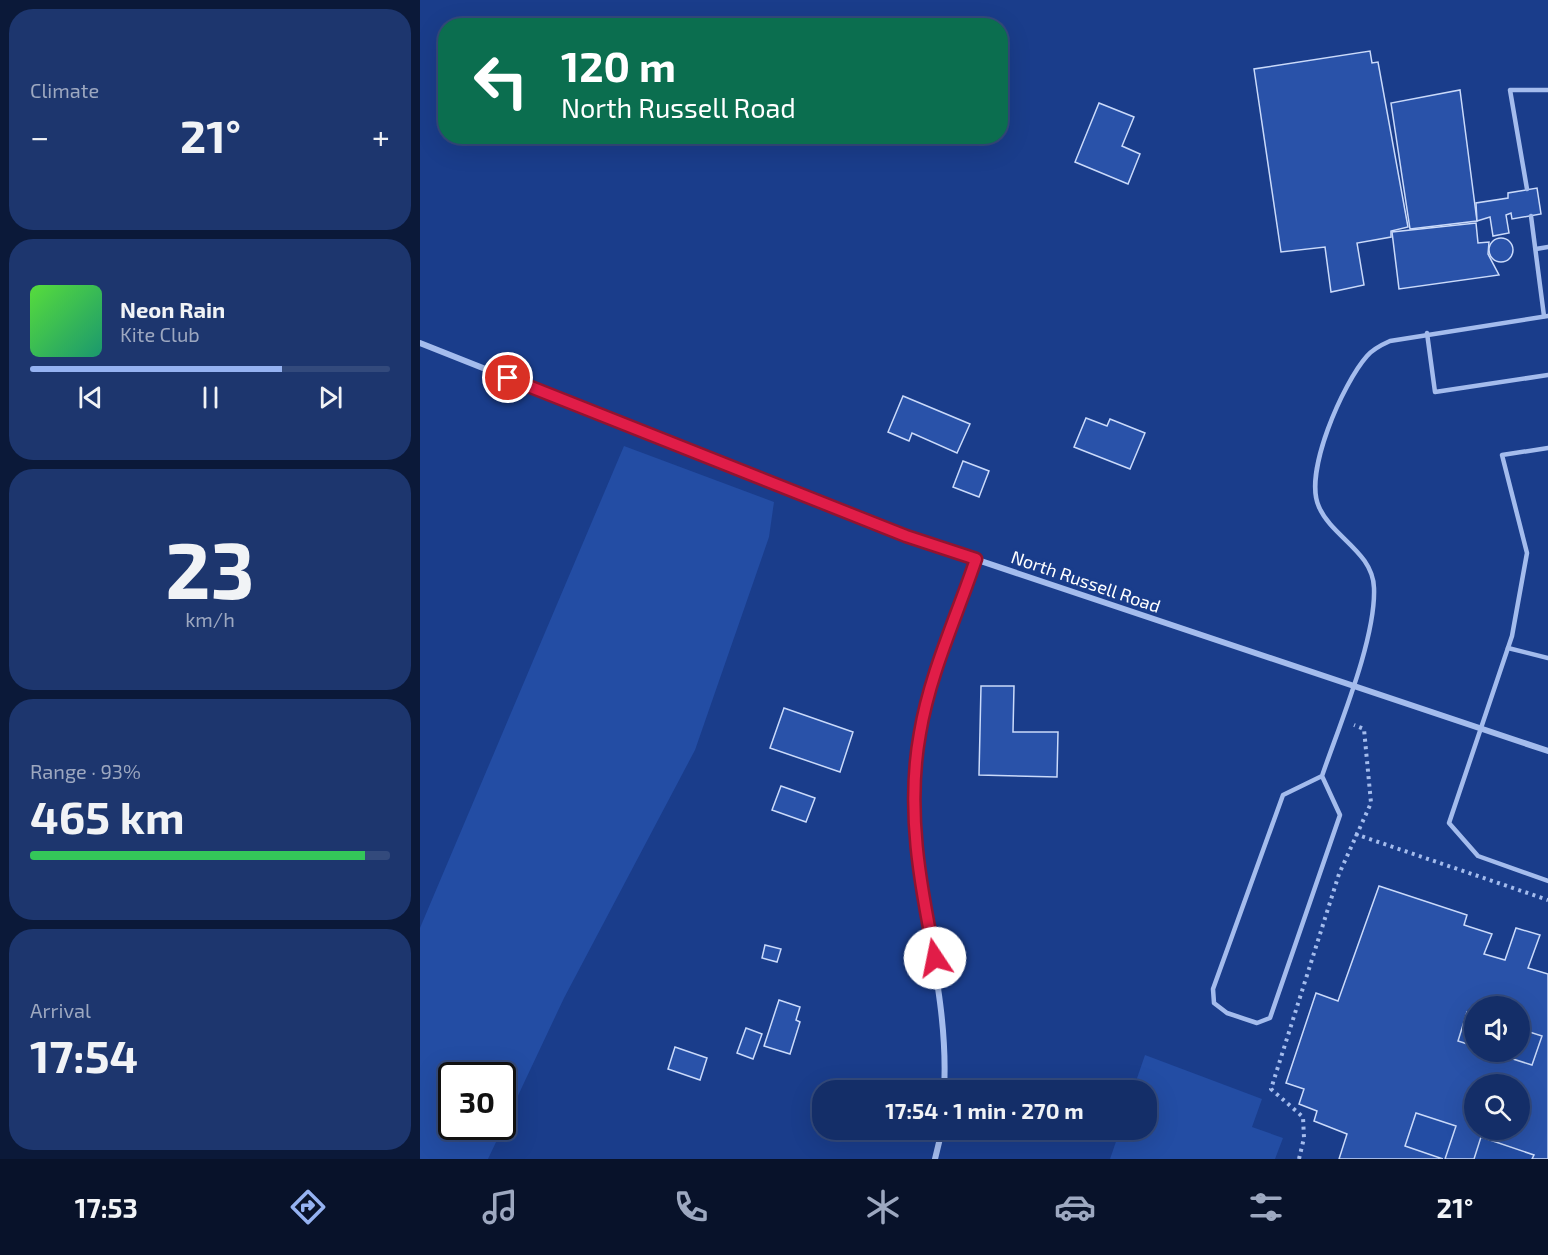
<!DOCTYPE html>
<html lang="en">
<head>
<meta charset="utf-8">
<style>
  body { margin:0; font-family:"Exo 2",sans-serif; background:#1d366e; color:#f1f3f6; height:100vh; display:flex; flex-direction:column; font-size:22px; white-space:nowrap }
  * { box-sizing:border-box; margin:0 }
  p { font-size:20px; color:#9da8c0 }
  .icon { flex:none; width:33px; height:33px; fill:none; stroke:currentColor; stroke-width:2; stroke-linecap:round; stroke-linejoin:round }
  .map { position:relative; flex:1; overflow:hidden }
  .details { display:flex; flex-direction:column; gap:9px; padding:9px; background:#0b1939; width:420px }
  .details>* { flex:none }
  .banner { position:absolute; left:18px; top:18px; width:570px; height:126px; border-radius:24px; box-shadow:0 6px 24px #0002,0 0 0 2px #334a7c; background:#0b6e4f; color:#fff; overflow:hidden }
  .buttons { position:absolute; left:1044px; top:996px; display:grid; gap:12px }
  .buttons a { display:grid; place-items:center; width:66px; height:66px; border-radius:50%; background:#142e68; box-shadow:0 6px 24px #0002,0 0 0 2px #334a7c; font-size:30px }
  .speed { position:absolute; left:18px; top:1062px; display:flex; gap:12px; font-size:30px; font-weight:700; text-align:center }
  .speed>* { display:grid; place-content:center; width:78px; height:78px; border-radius:50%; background:#142e68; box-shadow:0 6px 24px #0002,0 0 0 2px #334a7c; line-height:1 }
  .speed .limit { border:3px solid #111; border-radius:9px; background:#fff; color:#111 }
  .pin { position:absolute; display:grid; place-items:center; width:51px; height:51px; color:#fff; margin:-26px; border:3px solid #fff; border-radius:50%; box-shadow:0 2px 6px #0007 }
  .me { position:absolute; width:66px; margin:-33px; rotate:349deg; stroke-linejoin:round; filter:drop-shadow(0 0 4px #0008) }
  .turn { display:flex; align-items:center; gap:21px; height:126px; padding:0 24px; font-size:27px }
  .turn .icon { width:78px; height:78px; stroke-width:2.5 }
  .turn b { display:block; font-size:42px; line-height:51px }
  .big { font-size:45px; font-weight:700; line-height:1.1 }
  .details .tile { flex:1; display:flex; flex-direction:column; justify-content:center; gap:9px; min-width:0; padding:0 21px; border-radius:24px; background:#1d366e }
  .details .dial { align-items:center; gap:0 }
  .dial b { font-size:78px; line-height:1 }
  .song { display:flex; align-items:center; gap:18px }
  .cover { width:72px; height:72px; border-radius:9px; background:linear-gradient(135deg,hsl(110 70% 55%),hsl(160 70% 35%)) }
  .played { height:6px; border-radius:3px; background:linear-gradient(90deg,#95b2f1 70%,#334a7c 70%) }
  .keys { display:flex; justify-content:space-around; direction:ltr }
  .heat { display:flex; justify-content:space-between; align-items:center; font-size:33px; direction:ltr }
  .charge { height:9px; border-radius:4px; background:linear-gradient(90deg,#34c759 93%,#334a7c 0) }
  .trip { position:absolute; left:392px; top:1080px; width:345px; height:60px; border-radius:24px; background:#142e68; box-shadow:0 6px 24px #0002,0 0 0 2px #334a7c; font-weight:700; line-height:60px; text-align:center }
  .tabs { display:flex; height:96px; justify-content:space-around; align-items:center; background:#08122a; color:#9da8c0 }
  .tabs .icon { width:42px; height:42px }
  .tabs .on { color:#95b2f1 }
  .tabs b { font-size:27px; color:#f1f3f6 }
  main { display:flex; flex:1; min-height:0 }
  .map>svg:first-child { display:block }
</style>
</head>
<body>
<main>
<section class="details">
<div class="tile"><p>Climate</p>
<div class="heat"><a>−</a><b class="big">21°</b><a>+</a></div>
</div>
<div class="tile">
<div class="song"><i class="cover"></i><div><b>Neon Rain</b><p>Kite Club</p></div></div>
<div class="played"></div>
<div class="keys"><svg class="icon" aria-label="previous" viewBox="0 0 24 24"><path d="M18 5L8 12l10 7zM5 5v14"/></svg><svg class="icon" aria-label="pause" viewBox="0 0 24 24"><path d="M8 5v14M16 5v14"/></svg><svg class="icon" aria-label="next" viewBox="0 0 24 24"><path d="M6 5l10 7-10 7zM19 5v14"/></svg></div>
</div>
<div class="tile dial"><b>23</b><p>km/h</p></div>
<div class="tile"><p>Range · 93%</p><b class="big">465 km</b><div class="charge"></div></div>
<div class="tile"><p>Arrival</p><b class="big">17:54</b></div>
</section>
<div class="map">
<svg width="1128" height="1159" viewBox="0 0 1128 1159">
  <rect width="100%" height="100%" fill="#1a3d8b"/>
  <!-- green -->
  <g fill="#234da4" fill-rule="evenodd">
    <path d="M204 446 354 502 349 537 275 750 144 998 68 1159H0V928ZM32 1076H82V1126H32Z"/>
    <polygon points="1047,1012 1054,1015 1054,1046 1038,1041"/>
    <polygon points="1100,1029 1122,1036 1112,1065 1071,1052 1100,1052"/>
    <polygon points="725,1055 842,1099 832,1127 863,1138 855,1159 690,1159 700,1130 726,1130 726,1090 713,1090"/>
    <polygon points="996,1113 1036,1126 1025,1159 985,1146"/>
    <polygon points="1061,1137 1114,1155 1112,1159 1054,1159"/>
  </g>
  <!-- building -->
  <g fill="#2952a9" stroke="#cadafa" stroke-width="1.5" fill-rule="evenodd">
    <polygon points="950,51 952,63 958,62 988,227 971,231 971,237 937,243 944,285 911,292 905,247 861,252 834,69"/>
    <polygon points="1040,90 1057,221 990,229 971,103"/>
    <polygon points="679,103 714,117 702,146 720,154 708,184 655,162"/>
    <polygon points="1117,188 1121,214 1092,219 1091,213 1086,215 1089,233 1073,236 1070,217 1057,221 1056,203 1088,198 1088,193"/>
    <polygon points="1056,223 1058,243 1069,242 1068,254 1079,275 979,289 972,232"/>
    <circle cx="1081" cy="250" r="12"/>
    <polygon points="483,396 550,424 537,453 492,433 489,441 468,432"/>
    <polygon points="666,418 687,426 690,419 725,433 710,469 654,447"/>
    <polygon points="543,461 569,471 559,497 533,487"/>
    <polygon points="561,686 594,686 593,732 638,732 637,777 559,775"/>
    <polygon points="364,708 433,732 420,772 350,748"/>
    <polygon points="361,786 395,798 386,822 352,810"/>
    <path d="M959 886 1047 915 1044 925 1072 934 1064 954 1085 960 1096 928 1120 935 1108 968 1128 974V1159H1112L1114 1155 1061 1137 1054 1159H1025L1036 1126 996 1113 985 1146 1023 1159H919L927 1134 894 1121 897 1111 879 1104 884 1089 866 1083 896 993 918 1001ZM1054 1006H1100V1029L1122 1036 1112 1065 1071 1052H1054V1046L1038 1041 1047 1012 1054 1015ZM1054 1084H1100V1130H1054Z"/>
    <polygon points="345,945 361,949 357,962 342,958"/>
    <polygon points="359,1000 380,1007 376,1020 380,1022 370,1054 344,1046"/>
    <polygon points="326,1028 342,1034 333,1059 317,1053"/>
    <polygon points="255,1047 287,1058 280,1080 248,1069"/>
  </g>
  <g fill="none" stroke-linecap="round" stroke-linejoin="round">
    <!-- path -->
    <g stroke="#a4bced" stroke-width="4" stroke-dasharray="3 4.5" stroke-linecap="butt">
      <polyline points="935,834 1128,900"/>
      <polyline points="879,1159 884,1138 883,1117 851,1089 919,874 951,803 944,729 934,725"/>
    </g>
    <!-- lane -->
    <g stroke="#a4bced" stroke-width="4.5">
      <polyline points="1107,189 1090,90 1128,90"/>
      <polyline points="1111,216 1124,316"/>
      <polyline points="1116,249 1128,247"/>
      <polyline points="1007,333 1015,392 1128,375"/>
      <polyline points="1128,448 1082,455 1107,553 1092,636 1029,823 1058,856 1128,881"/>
      <polyline points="1088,648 1128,658"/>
      <path d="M902 776 863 795 793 989 794 1003 807 1013 837 1023 850 1018 920 815 902 776C919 726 956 639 954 588 953 552 912 537 899 507 883 473 923 383 947 356 953 349 961 345 970 341L1128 316"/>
    </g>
    <!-- street -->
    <g stroke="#a4bced" stroke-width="6">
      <polyline points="0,343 486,536 1128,751"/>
      <path d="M524 1090C530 988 491 890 493 787 495 708 531 633 556 559"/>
      <polyline points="515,1159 522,1130"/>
    </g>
  </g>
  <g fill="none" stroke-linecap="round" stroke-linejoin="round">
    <defs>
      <path id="route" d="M88 378 486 536 556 559C537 616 510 673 500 733 486 809 500 884 515 958"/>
    </defs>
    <!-- route casing -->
    <use href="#route" stroke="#92132f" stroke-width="15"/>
    <!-- route -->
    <use href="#route" stroke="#e11d48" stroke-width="10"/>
  </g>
  <g text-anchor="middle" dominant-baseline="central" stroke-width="6" stroke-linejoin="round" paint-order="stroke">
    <!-- street labels -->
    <g font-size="18" fill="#fff" stroke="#1a3d8b">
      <text transform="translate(666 581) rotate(19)">North Russell Road</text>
    </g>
  </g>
</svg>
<div class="buttons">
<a><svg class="icon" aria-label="sound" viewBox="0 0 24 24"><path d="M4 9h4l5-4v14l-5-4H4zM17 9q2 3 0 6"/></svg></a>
<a><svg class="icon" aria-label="search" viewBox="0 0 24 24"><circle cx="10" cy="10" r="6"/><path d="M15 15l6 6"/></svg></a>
</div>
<div class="speed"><div class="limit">30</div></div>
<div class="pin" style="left:88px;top:378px;background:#d93025"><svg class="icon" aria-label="arrive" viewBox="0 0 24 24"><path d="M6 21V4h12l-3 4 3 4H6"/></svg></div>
<svg class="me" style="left:515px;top:958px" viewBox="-20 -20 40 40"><circle r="19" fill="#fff"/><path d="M0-13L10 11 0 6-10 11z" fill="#e11d48"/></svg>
<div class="trip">17:54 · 1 min · 270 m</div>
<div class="banner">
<div class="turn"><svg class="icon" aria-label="left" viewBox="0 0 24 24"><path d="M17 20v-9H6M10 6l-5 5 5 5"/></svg><div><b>120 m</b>North Russell Road</div></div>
</div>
</div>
</main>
<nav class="tabs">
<b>17:53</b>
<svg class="icon on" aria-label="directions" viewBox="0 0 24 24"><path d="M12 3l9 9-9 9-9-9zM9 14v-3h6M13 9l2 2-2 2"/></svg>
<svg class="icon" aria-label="music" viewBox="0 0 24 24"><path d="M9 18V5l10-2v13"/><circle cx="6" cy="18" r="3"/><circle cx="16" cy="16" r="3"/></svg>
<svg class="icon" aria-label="phone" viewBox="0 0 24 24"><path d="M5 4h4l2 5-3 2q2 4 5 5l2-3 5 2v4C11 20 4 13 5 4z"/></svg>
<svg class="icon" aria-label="climate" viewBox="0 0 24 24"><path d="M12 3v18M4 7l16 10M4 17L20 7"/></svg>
<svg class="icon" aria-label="car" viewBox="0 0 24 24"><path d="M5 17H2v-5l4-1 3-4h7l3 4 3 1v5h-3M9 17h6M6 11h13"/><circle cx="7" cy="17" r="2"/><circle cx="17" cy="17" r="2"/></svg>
<svg class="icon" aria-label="filters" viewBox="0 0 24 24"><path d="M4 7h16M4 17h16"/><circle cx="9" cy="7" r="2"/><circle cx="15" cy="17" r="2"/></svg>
<b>21°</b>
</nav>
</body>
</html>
